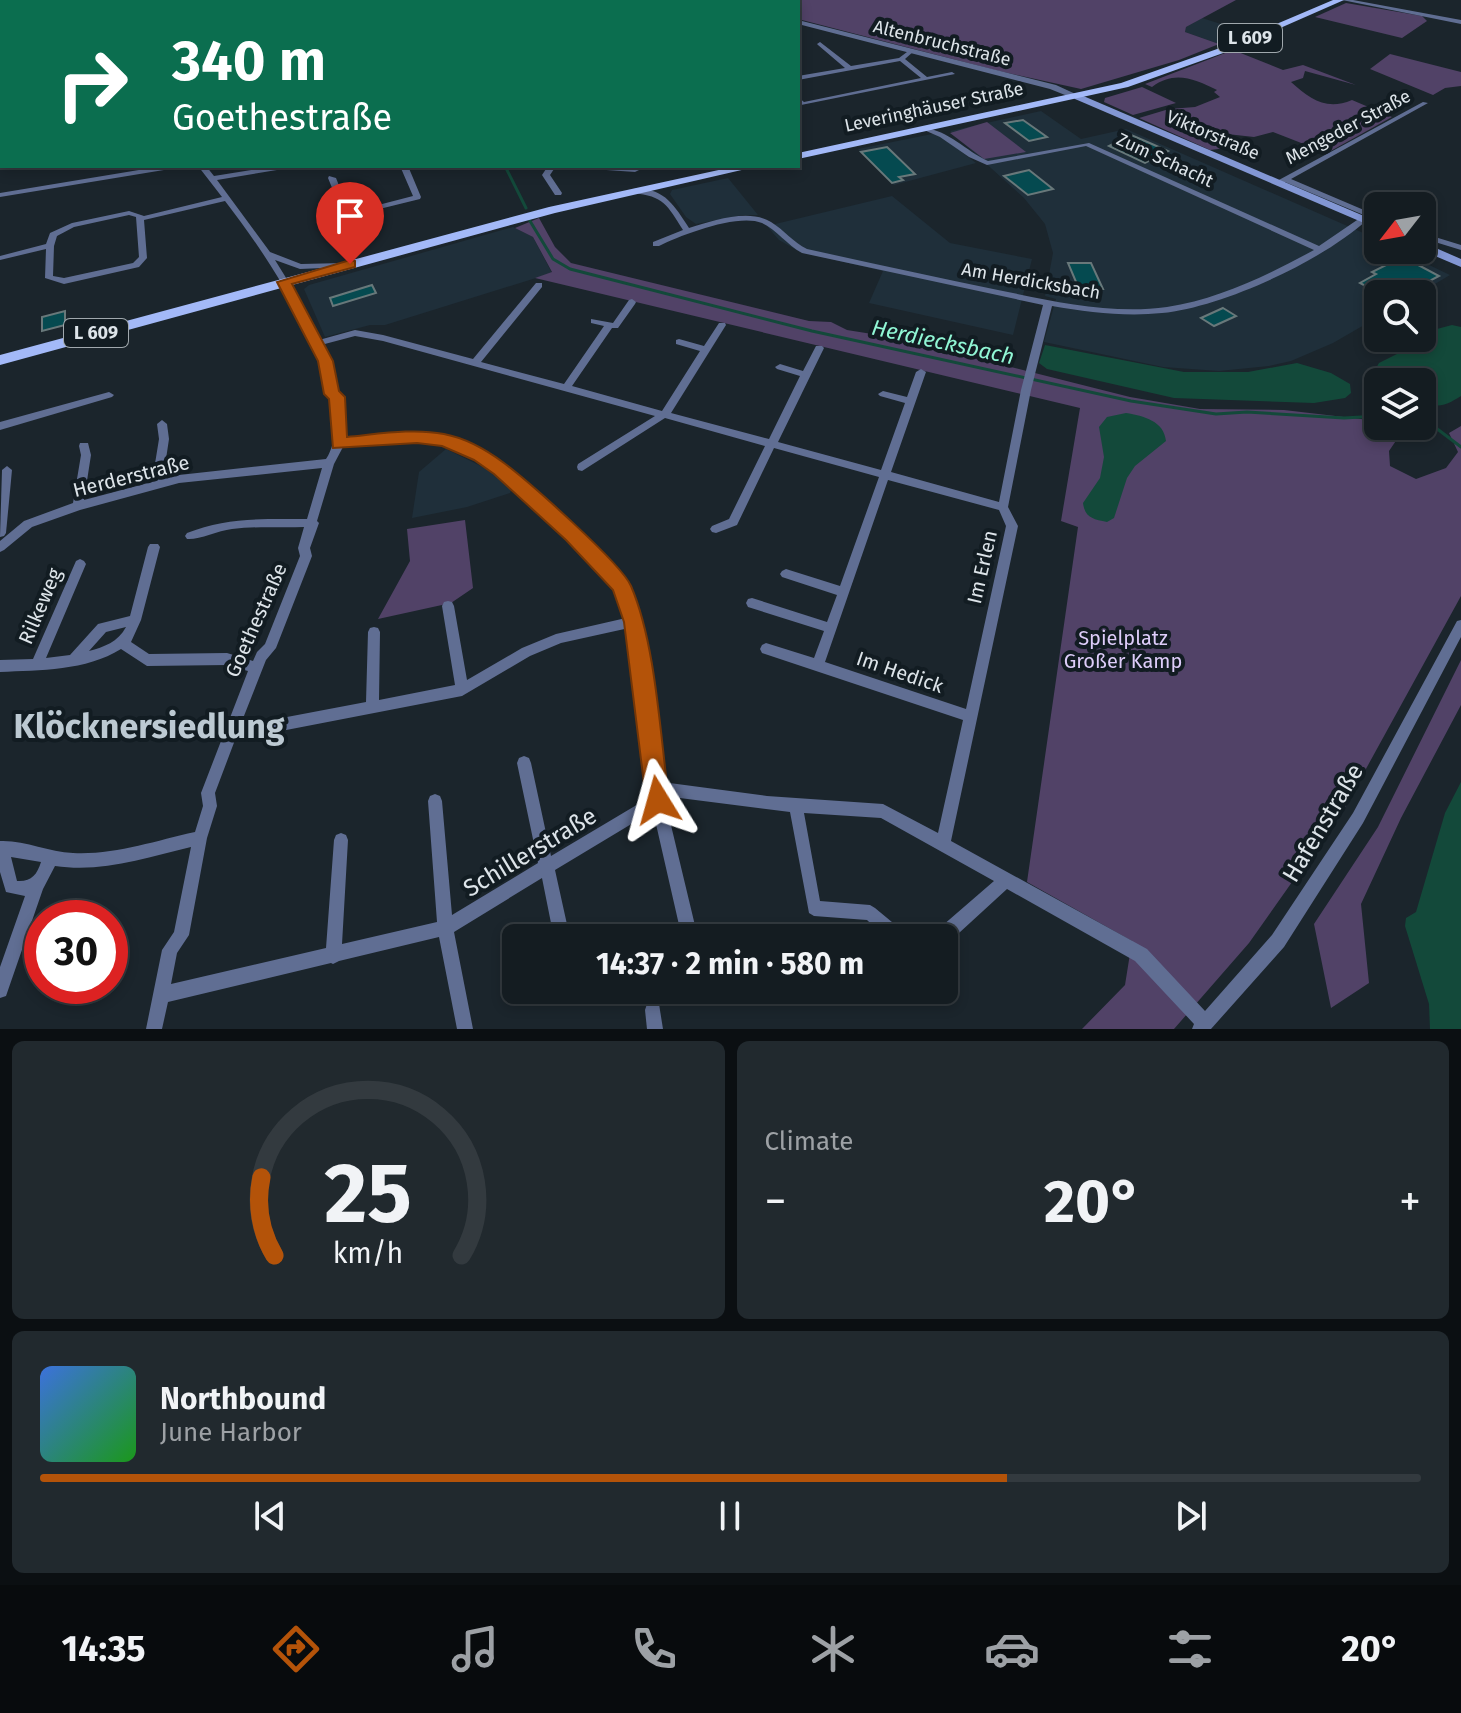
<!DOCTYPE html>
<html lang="en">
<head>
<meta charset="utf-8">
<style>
  body { margin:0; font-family:"Fira Sans",sans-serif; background:#21292e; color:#f1f3f6; height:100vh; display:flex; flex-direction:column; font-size:30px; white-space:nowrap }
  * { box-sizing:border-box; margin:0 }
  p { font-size:26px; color:#9da1a5 }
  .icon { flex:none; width:44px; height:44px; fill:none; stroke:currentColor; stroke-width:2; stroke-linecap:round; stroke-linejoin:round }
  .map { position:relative; height:1029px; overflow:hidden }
  .details { display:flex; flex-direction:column; gap:12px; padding:12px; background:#0b0f12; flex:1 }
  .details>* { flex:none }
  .guide { position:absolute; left:0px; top:0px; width:800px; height:168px; box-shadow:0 4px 12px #0003,0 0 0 2px #333a3f; background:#0b6e4f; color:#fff; overflow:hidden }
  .needle { width:52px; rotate:239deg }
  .buttons { position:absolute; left:1364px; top:192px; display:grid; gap:16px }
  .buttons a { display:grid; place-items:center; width:72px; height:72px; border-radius:12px; background:#141c21; box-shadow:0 4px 12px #0003,0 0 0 2px #333a3f; font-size:40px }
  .speed { position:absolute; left:24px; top:900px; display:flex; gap:16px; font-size:40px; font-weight:700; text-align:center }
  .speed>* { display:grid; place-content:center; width:104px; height:104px; border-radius:50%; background:#141c21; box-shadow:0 4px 12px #0003,0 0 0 2px #333a3f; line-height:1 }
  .speed .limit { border:12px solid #d22; background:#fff; color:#111 }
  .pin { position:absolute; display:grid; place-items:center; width:68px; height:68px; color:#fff; margin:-82px -34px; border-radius:50% 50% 50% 0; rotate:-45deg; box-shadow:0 0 8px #0007 }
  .pin .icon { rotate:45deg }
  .me { position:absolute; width:88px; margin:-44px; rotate:352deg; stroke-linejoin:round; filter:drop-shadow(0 0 6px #0008) }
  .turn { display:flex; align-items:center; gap:28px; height:168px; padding:0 40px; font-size:36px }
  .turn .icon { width:104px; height:104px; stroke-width:2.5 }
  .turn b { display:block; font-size:56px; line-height:68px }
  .big { font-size:60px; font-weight:700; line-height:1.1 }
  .details .tile { flex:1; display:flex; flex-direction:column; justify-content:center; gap:12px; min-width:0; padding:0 28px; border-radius:12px; background:#21292e }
  .details .dial { align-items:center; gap:0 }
  .dial svg { height:208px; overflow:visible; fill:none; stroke:#333a3f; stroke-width:7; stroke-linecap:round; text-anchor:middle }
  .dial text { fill:#f1f3f6; stroke:none }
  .song { display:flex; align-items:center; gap:24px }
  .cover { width:96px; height:96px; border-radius:12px; background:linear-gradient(135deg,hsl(220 70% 55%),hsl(120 70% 35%)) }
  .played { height:8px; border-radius:4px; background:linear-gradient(90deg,#b45309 70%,#333a3f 70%) }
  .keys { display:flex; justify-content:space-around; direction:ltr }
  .heat { display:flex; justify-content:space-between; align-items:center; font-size:44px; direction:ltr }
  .details .tiles { flex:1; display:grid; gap:12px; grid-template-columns:1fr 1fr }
  .tile:last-child { grid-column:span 2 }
  .trip { position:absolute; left:502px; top:924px; width:456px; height:80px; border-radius:12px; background:#141c21; box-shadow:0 4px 12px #0003,0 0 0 2px #333a3f; font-weight:700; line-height:80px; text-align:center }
  .tabs { display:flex; height:128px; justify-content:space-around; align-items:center; background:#080b0d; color:#9da1a5 }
  .tabs .icon { width:56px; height:56px }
  .tabs .on { color:#b45309 }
  .tabs b { font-size:36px; color:#f1f3f6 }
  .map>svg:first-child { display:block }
</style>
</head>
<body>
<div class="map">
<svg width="1461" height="1029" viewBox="0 0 1461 1029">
  <rect width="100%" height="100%" fill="#1b252c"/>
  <!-- built -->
  <g fill="#1f2f3a">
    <polygon points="1202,18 1227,26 1241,35 1219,44 1185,32 1186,27"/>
    <polygon points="1041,111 1081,139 1126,129 1361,232 1378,240 1378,250 1398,250 1450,275 1418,294 1378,294 1378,317 1333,343 1291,361 1269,366 1219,371 1163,367 1044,342 1056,299 1045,296 1053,253 1045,224 1024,198 950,131"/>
    <polygon points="937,133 976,163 894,185 858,149"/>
    <polygon points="728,178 758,215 743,215 696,224 686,217 670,194 672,190"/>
    <polygon points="892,196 950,243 1032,259 1013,335 869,303 883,271 800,252 779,240 767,226"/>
    <polygon points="513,227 533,237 552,273 385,325 370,325 325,337 304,289 309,285"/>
    <polygon points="446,449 491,471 512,488 510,493 467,507 412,518 419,472"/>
  </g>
  <!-- green -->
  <g fill="#514267">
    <polygon points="727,0 1236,0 1186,27 1185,32 1219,44 1179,60 1081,89 999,71 798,19 798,2"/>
    <polygon points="1346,3 1422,16 1427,21 1402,38 1315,17"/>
    <path d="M1233 50 1283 70 1303 65 1356 85 1305 71 1303 78 1291 82C1310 99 1326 111 1352 100L1392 117 1327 153 1273 132 1254 137 1227 134 1237 144 1235 147 1210 150 1139 118 1169 109 1195 107 1220 97 1214 92 1217 90C1194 79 1175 70 1152 87L1145 84Z"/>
    <polygon points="1390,54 1461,72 1461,86 1445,88 1433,95 1370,69"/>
    <polygon points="1142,87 1176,103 1133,115 1104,102 1105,98"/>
    <polygon points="987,122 1026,152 984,159 950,133"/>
    <polygon points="539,218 555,247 571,263 809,321 831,322 847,330 897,338 943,335 956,349 971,357 1130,397 1200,409 1284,410 1378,421 1378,426 1406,426 1389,451 1390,466 1416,479 1446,468 1458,452 1449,433 1461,426 1461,596 1345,807 1249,943 1174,1029 1082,1029 1125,985 1132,941 1027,882 1078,527 1061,521 1080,408 535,278 552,272 533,237 515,228"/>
    <polygon points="465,520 473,588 451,603 378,619 410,561 407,529"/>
    <polygon points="1461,660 1461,705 1401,818 1361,904 1369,983 1331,1008 1314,924 1378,827"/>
  </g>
  <!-- water -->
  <g fill="#13493a">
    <path d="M1452 325 1461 327V396C1445 406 1440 408 1422 402V382H1383L1375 370 1379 363 1419 343 1433 330Z"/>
    <polygon points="1045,345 1184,372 1248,372 1297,363 1331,373 1350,384 1351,393 1345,398 1314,403 1174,398 1047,369 1039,363"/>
    <path d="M1126 413C1144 416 1164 421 1166 441L1135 466 1127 478 1114 518 1107 522C1093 519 1085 518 1083 503L1100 478 1104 457 1099 427 1107 417Z"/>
    <polygon points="1461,782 1461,1029 1430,1029 1429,1004 1405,926 1406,918 1416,912 1445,813"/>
  </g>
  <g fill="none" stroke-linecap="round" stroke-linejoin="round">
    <!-- stream -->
    <g stroke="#13493a" stroke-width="3">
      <polyline points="505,166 526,208"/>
      <polyline points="530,221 553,259 570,269 812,331 1131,401 1216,414 1247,412 1344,418 1378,416"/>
      <polyline points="1422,422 1436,428 1461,447"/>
    </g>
  </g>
  <!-- building -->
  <g fill="#054a50" stroke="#68787a" stroke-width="2">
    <polygon points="1023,120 1047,137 1029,141 1005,123"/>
    <polygon points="1131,135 1152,144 1168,151 1145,163 1109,146"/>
    <polygon points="887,147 915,174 899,177 903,180 892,183 861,152"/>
    <polygon points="1029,170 1053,189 1028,195 1004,176"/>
    <polygon points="1407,259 1439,276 1405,294 1380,294 1360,283 1376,274 1372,272 1392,262 1396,264"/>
    <polygon points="1068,263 1091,263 1103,289 1079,289"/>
    <polygon points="372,285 376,293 333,306 330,298"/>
    <polygon points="1223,308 1236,316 1214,326 1201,318"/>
    <polygon points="65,311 65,325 42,331 42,317"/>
  </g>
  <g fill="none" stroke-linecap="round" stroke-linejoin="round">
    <!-- minor -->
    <g fill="#606e93" fill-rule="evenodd">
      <polygon points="81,0 85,0 86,1 76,2"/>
      <polygon points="156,0 163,0 165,2 158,2"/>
      <polygon points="254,0 261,0 264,2 257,2"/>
      <polygon points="365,0 373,0 376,2 368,2"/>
      <polygon points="611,0 617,0 618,2 612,2"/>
      <polygon points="1342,0 1353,0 1461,20 1461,24"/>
      <polygon points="0,32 2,33 2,37 0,36"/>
      <polygon points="820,42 851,66 899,58 911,49 914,51 905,59 927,77 952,72 955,74 801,105 798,103 798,97 804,102 921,78 900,61 798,80 798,76 845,68 818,45 817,44"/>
      <polygon points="2,46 2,50 0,51 0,47"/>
      <polygon points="2,75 2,79 0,80 0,76"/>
      <polygon points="1423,102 1428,103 1291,179 1378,216 1378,221 1285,182 1281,183 1277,181"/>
      <path d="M924 128C948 130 966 151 988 161L1089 143 1319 246 1360 218 1367 220C1322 261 1223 307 1162 313 1125 317 1088 312 1052 306L1031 390 1008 507 1018 526 951 841 1147 949 1205 1011 1272 935 1353 813 1457 621 1461 620V637L1363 823 1284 947 1211 1029H1192L1194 1024 1135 961 1007 889 947 944 944 945V938H933L935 932 994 881 881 818 804 813 820 901 870 905 875 908 904 932 906 938H886L867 920 814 916 809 913 790 812 664 796 698 938H682L653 811 555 870 570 938H554L542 878 454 932 473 1029H457L439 937 339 961 333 964 331 963 168 1002 162 1029H146L162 950 174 932 191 847C145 858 102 873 55 866L43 889 6 996 0 998V967L25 896 6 892 0 872V841C25 840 48 852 73 853 115 855 154 841 195 832L203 806 201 793 248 671 227 665 147 666 121 649C86 671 40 670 0 672V660L33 659 76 561 80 559 84 561 86 564 46 658 70 655 98 624 130 616 148 547 150 544H158L160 547 141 620 131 642 149 654 227 653 253 661 257 652 265 644 300 556 298 548 304 527C280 528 256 526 232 529 217 531 199 540 187 539L185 536 187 533C226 517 265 519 307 519L322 468 179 483 80 510 32 527 4 550 0 552V541L24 521 73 503 81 455 79 446 80 443H88L91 455 84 500 152 482 159 439 157 424 162 420 167 424 169 439 163 479 179 475 326 459C338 441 334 419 332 399 321 389 320 366 315 352 294 297 261 248 225 201L144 220 147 258 139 267 64 284 45 278 46 249 0 260V256L46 244 50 233 72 223 129 211 144 216 222 197 198 166H206L214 176 276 166H293L289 168 217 180 270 252 301 264 344 263 348 265 344 267 300 269 275 260 301 302 319 340 355 330 383 335 473 359 536 283H542V287L481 362 564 384 604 326 591 323V319L613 323 629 300 632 299 636 302 635 304 618 328H612L572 386 662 411 700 351 676 344V340L679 339 704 346 719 323H725L726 325 671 413 769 439 800 376 777 369 775 367 780 364 803 371 816 346H822L824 348 778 442 881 470 905 403 880 396 878 394 883 391 907 397 916 372 921 369 926 372 891 472 999 502 1021 390 1043 305 802 253C787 245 777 230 762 223 738 213 681 235 659 246H653V242L683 230C667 205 664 196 633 193V189C664 187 674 205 689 228 713 221 748 208 771 222 784 230 793 242 807 249 871 263 934 277 998 290 1053 301 1111 315 1167 307 1219 299 1268 275 1314 250L1086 146 987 165 969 157 940 137 924 130ZM129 215 136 217 139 257 133 263 64 278 53 276 54 246 57 236 74 227ZM355 336 383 341 655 416 578 464 577 467 578 470 582 471 665 418 765 446 729 519 712 526 710 529 712 532 716 533 737 525 774 448 879 477 840 586 786 569 782 571 780 574 782 577 837 595 827 622 752 598 748 599 746 603 748 607 824 631 814 658 766 643 762 645 760 649 762 653 963 720 938 833 883 804 767 796 662 782C653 719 654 651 629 591 616 559 531 486 501 464 484 452 466 442 446 437 413 429 378 435 344 440L342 397 336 392 321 345ZM417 441C432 442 445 443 459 450 504 470 540 509 575 543 589 557 606 572 616 589 621 598 624 609 626 618L556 634 522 648 467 680 454 606 452 602 448 601 444 602 442 606 455 685 379 700 380 632 378 628 374 627 370 628 368 632 366 702 240 726 266 660 276 648 312 556 310 548 319 523 317 521 334 464 343 447 391 441ZM888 480 999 510 1006 526 966 709 825 662ZM126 627C118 642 104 647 89 651L106 632ZM629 628 636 666 650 797 551 856 531 763 529 758 524 756 519 758 517 763 538 863 452 915 442 801 440 796 435 794 430 796 428 801 437 922 342 944 348 840 346 835 341 833 336 835 334 840 326 948 171 984 177 953 189 935 207 838 217 806 215 793 235 740 462 696 530 656 561 643ZM11 857 41 862C37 875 31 882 17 881Z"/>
      <polygon points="163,166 180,166 176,168 0,197 0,193"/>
      <polygon points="400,166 408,166 421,197 420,199 359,214 342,212 328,178 329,176 336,178 348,208 359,210 413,196"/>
      <polygon points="548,166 556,166 550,175 562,193 561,195 555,195 542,175"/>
      <polygon points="574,166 635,168 639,170 635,172 578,168"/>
      <polygon points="1422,233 1461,245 1461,250 1422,238"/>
      <polygon points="109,392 114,395 112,397 0,430 0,422"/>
      <polygon points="7,466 12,470 6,533 4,536 0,537 2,470"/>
      <polygon points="653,1002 659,1004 663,1029 647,1029 645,1010 647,1004"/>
    </g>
    <!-- tertiary -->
    <polygon fill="#606e93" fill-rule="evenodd" points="798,20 1056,85 1082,97 1075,99 1050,89 798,24"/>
    <!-- secondary -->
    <g fill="#8397d4" fill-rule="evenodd">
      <polygon points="1075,95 1081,95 1378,222 1378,229 1075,99"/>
      <polygon points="1422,242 1461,259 1461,267 1421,250"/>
    </g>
    <!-- primary -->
    <g fill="#a3b9f8" fill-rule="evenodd">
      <polygon points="1333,0 1344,0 1226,52 1128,87 798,159 798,153 1121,83 1220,48"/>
      <polygon points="737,166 759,166 555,213 0,365 0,355 549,207"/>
    </g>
  </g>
  <!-- route -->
  <path fill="#b45309" stroke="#753606" stroke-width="2" d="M350 260 355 261V267L292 284 333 361 339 391 345 397 347 437C379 434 413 428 444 434 465 438 488 451 504 463 528 481 621 563 631 586 656 644 660 735 669 800L666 808 658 812 649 808 646 800 624 622 613 590 566 540 494 474 474 460 442 446 417 443 333 448 329 399 324 394 318 361 277 282Z"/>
  <g text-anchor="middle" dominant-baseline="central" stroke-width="8" stroke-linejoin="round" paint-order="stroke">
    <!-- shield labels -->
    <g fill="#121c22" stroke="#a0a8ad" stroke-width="2">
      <rect x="1218" y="24" width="64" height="28" rx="6"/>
      <rect x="64" y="319" width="64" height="28" rx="6"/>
    </g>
    <g font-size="18" font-weight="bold" fill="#dde4e9">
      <text x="1250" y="38">L 609</text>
      <text x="96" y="333">L 609</text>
    </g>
    <!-- far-street labels -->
    <g font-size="18" fill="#dde4e9" stroke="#121c22">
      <text transform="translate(942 43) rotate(14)">Altenbruchstraße</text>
      <text transform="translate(934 107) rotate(-12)">Leveringhäuser Straße</text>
      <text transform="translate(1348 127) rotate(-28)">Mengeder Straße</text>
      <text transform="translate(1213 135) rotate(23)">Viktorstraße</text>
      <text transform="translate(1165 160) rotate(25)">Zum Schacht</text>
      <text transform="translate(1031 281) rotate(10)">Am Herdicksbach</text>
    </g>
    <!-- street labels -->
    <g font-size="20" fill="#dde4e9" stroke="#121c22">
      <text transform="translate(131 476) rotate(-14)">Herderstraße</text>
      <text transform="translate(982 567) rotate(-77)">Im Erlen</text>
      <text transform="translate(40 606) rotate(-67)">Rilkeweg</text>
      <text transform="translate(256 620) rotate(-66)">Goethestraße</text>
      <text transform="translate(900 672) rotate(19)">Im Hedick</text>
    </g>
    <!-- park labels -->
    <g font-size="20" fill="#decdfa" stroke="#121c22">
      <text x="1123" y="638">Spielplatz<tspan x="1123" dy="23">Großer Kamp</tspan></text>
    </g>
    <!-- water labels -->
    <g font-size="22" font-style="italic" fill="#91f7d5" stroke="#121c22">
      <text transform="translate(943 342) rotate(12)">Herdiecksbach</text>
    </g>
    <!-- near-street labels -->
    <g font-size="24" fill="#dde4e9" stroke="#121c22">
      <text transform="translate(1323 823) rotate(-59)">Hafenstraße</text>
      <text transform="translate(530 852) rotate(-31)">Schillerstraße</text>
    </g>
    <!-- near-district labels -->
    <g font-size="34" font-weight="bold" fill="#bcc9d2" stroke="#121c22">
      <text x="149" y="726">Klöcknersiedlung</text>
    </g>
  </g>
</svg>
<div class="buttons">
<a><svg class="needle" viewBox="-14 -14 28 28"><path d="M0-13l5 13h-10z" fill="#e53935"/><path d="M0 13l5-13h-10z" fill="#9da1a5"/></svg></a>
<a><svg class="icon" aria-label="search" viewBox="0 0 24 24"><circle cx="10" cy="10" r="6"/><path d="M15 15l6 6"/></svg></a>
<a><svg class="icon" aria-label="layers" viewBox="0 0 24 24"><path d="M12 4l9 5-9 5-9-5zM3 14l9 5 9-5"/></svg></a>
</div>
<div class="speed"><div class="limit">30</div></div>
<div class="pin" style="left:350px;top:264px;background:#d93025"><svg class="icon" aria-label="arrive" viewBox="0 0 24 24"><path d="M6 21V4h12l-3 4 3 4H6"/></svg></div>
<svg class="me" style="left:658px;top:800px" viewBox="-20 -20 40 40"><path d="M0-17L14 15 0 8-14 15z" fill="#b45309" stroke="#fff" stroke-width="4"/></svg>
<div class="trip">14:37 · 2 min · 580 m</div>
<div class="guide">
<div class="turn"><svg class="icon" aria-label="right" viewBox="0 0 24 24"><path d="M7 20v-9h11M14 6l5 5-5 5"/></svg><div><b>340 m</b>Goethestraße</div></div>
</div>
</div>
<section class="details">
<div class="tiles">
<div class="tile dial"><svg viewBox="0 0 100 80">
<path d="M14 69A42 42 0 1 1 86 69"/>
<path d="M14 69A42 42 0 0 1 9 39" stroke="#b45309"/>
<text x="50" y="56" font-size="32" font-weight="700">25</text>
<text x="50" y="72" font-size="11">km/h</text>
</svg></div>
<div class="tile"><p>Climate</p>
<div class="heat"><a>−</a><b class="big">20°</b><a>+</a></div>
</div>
<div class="tile">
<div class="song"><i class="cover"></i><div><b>Northbound</b><p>June Harbor</p></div></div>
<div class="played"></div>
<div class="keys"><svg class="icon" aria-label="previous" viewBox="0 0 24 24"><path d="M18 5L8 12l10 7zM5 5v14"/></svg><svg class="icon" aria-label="pause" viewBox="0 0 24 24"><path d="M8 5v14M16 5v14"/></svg><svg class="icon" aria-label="next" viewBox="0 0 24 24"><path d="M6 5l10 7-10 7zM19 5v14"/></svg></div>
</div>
</div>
</section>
<nav class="tabs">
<b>14:35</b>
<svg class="icon on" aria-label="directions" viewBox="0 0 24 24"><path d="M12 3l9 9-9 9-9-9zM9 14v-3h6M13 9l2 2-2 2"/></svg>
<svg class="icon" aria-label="music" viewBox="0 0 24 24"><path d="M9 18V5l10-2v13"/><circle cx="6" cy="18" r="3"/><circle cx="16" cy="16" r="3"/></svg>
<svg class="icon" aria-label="phone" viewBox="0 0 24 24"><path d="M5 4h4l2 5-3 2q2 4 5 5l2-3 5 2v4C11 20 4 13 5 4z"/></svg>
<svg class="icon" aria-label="climate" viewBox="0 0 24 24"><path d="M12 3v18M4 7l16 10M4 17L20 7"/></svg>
<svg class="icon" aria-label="car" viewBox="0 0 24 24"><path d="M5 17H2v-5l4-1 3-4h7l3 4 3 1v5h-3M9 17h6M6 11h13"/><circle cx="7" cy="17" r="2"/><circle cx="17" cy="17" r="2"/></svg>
<svg class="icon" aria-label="filters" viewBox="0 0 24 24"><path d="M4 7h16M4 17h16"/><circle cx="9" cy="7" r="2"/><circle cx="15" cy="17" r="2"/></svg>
<b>20°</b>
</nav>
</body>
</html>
